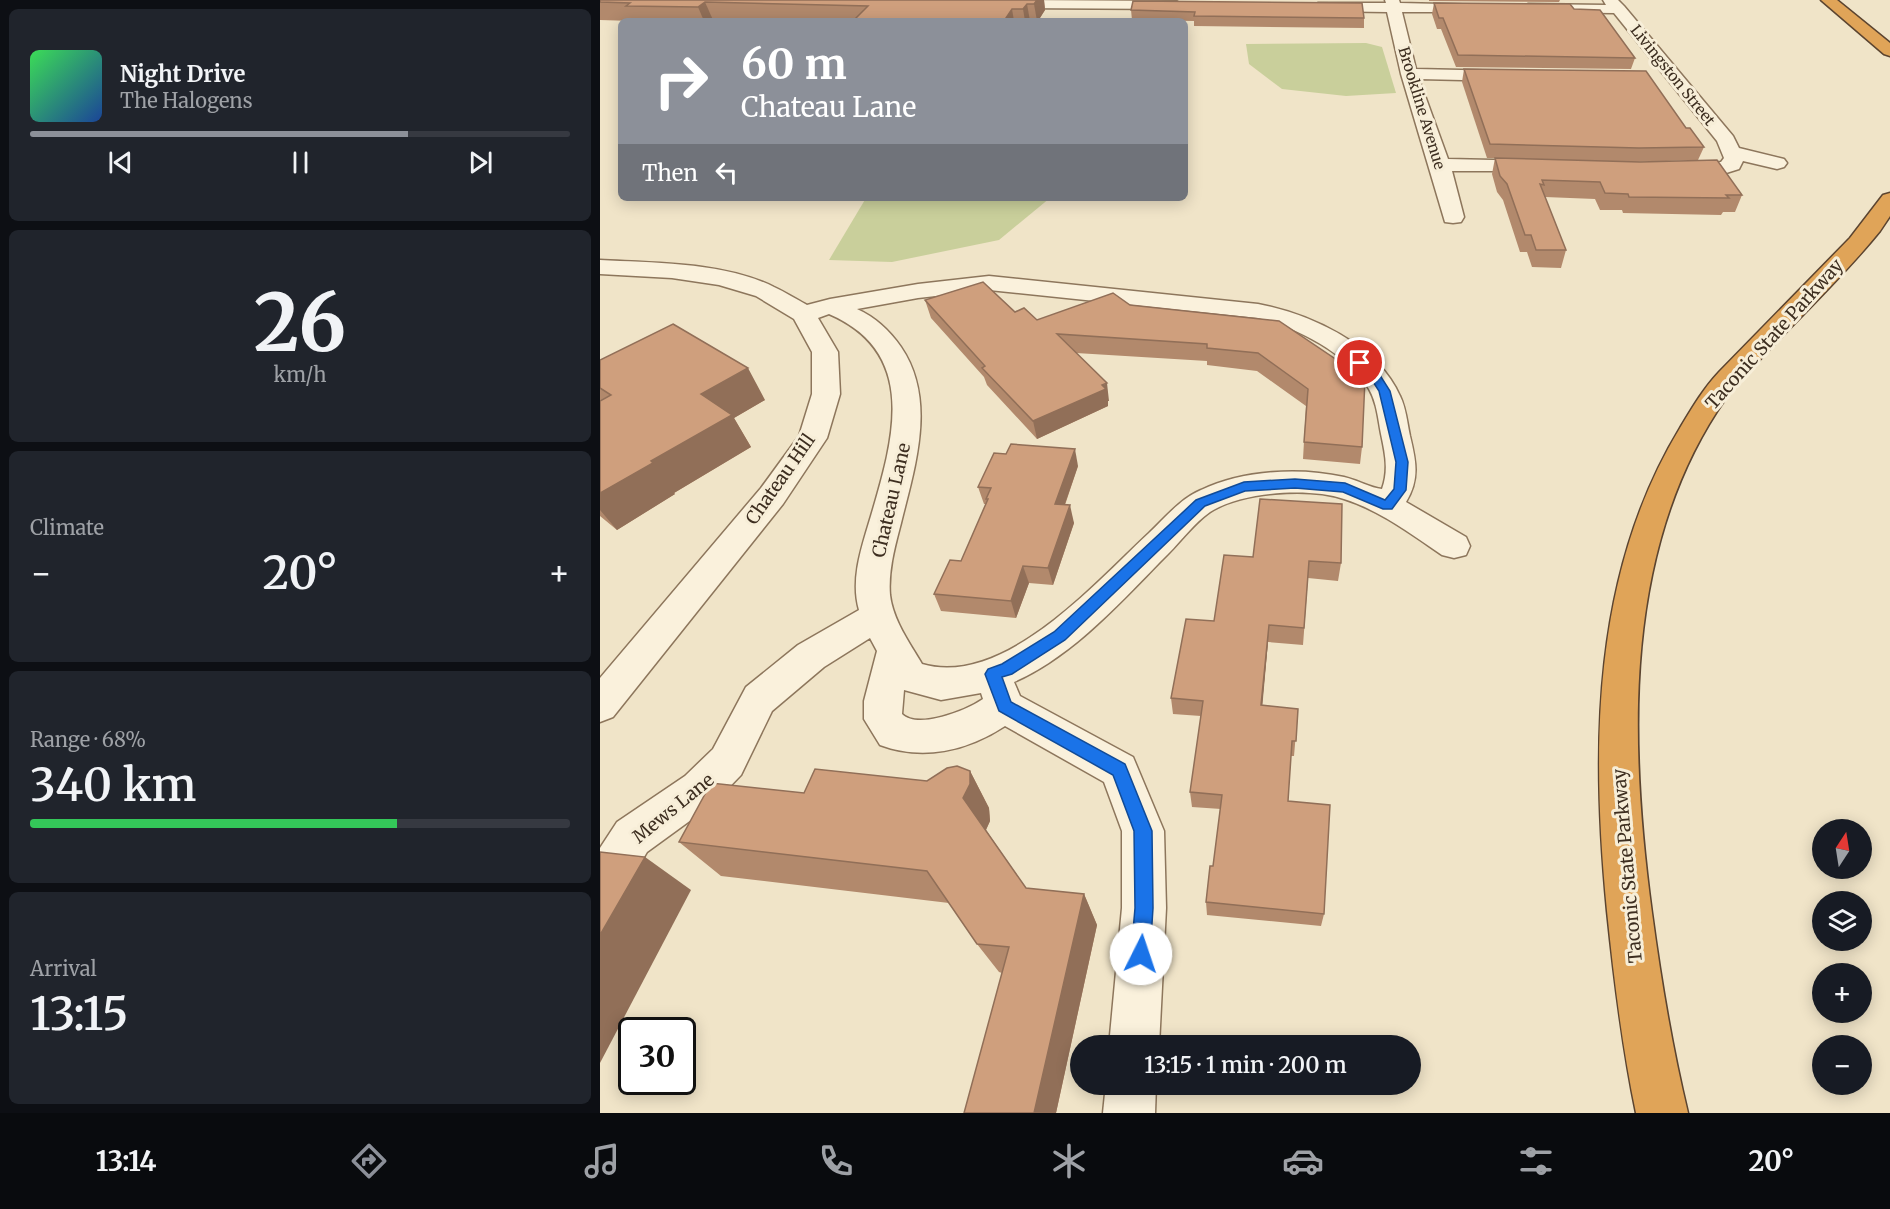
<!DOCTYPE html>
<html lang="en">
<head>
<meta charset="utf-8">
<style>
  body { margin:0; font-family:Merriweather,serif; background:#20242c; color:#f1f3f6; height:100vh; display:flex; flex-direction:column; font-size:22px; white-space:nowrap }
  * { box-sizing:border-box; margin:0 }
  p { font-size:20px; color:#9ea1a6 }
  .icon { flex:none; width:33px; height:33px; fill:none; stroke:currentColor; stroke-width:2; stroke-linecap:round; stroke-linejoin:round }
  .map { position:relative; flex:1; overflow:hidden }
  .drawer { display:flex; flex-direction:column; gap:9px; padding:9px; background:#0d0f14; width:600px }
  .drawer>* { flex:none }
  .guide { position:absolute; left:18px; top:18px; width:570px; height:183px; border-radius:9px; box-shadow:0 3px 15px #0003; background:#8c9099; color:#fff; overflow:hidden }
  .needle { width:39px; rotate:12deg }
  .buttons { position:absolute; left:1212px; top:819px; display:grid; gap:12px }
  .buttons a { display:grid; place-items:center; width:60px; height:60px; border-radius:50%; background:#171b24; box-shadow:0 3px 15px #0003; font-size:30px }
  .speed { position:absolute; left:18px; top:1017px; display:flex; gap:12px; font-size:30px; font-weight:700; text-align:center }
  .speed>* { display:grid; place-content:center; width:78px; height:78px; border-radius:50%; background:#171b24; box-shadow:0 3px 15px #0003; line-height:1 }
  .speed .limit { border:3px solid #111; border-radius:9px; background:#fff; color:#111 }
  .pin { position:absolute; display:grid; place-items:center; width:51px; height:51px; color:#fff; margin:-26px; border:3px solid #fff; border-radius:50%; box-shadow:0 2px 6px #0007 }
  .me { position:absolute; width:66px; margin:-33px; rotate:4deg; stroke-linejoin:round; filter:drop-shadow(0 0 4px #0008) }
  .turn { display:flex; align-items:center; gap:21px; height:126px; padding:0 24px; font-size:27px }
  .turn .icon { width:78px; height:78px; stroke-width:2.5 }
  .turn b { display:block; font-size:42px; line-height:51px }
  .then { display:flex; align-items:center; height:57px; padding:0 24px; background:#0003; gap:12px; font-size:22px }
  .big { font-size:45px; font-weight:600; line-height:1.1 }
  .drawer .card { flex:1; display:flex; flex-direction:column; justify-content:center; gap:9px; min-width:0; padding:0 21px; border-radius:9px; background:#20242c }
  .drawer .dial { align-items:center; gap:0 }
  .dial b { font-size:78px; line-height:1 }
  .song { display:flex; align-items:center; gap:18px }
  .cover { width:72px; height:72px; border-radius:9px; background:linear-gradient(135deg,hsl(130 70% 55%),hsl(220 70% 35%)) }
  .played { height:6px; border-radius:3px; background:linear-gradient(90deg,#8c9099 70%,#363941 70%) }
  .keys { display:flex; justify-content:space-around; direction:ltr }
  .heat { display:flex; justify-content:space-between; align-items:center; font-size:33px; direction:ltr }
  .charge { height:9px; border-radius:4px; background:linear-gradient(90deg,#34c759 68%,#363941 0) }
  .trip { position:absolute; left:470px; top:1035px; width:351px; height:60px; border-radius:30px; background:#171b24; box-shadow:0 3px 15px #0003; font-weight:600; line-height:60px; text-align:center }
  .tabs { display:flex; height:96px; justify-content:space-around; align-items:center; background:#090b0e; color:#9ea1a6 }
  .tabs .icon { width:42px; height:42px }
  .tabs .on { color:#8c9099 }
  .tabs b { font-size:27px; color:#f1f3f6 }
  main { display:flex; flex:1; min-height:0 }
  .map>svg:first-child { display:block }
</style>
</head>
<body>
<main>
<section class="drawer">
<div class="card">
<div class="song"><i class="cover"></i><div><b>Night Drive</b><p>The Halogens</p></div></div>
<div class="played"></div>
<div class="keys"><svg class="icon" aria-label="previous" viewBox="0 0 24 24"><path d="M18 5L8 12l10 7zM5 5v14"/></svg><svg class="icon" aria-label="pause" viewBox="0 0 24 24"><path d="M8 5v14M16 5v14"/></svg><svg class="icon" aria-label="next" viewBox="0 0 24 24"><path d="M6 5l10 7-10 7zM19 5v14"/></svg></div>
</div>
<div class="card dial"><b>26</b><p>km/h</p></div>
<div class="card"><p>Climate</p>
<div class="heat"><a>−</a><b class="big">20°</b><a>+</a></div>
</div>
<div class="card"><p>Range · 68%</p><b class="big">340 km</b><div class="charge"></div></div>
<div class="card"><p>Arrival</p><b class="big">13:15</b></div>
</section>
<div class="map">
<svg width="1290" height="1113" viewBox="0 0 1290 1113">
  <rect width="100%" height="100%" fill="#f0e4c8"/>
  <!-- green -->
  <g fill="#c9cf9b">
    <polygon points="766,43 782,47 796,93 746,96 682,89 649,64 646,44"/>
    <polygon points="266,198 450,198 399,240 292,262 229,260"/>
  </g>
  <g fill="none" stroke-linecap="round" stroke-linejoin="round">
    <defs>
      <g id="minor">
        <polygon points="399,0 576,1 583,5 576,9 400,8 393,4"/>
        <polygon points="785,0 799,0 800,3 884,5 886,8 884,11 879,12 802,12 816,69 906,71 914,76 906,81 819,79 848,159 938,161 945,163 948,167 945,171 852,171 864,217 861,222 853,223 845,222 801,74 787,12 718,11 711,7 718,3 786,3"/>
        <polygon points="1003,0 1018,0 1024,6 1133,136 1139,148 1184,159 1187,163 1184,167 1177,169 1143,161 1139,169 1123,174 1069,173 1066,169 1069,165 1121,162 1124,158 1117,141 1014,13 928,12 921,8 928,4 1006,5"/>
        <path d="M0 260C55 263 124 262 174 287 185 292 196 299 207 305L230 299 318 284 389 276 658 304C710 314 777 344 800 396 806 408 807 422 810 436 816 461 820 479 806 502L866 537 870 546 866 555 854 558 842 555C811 534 779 510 744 499 708 487 641 492 610 512 594 523 582 540 568 554 522 600 475 655 414 682L420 696 533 757 564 831 566 908 559 1046H509L522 908V831L504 782 405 726C367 751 323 761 280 745L264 719V701L277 651 270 638 224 667 172 711 141 775 113 804 47 852 16 904 0 910V848L17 822 85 776 113 749 146 687 198 645 259 610C250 579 262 546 271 516 293 441 320 353 229 314L218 318 238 352 240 394 227 438 183 504 13 717 0 722V678L161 488 199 436 212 394V352L194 319 156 296 119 285 72 278 0 274ZM389 290 658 318C695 326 750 355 769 389 777 403 778 419 781 434 785 453 789 470 782 489 771 488 757 480 744 477 700 467 643 470 601 490 580 499 566 517 549 533 495 583 404 688 322 664 309 642 293 620 290 595 288 571 295 546 301 523 315 466 337 400 301 347 290 331 275 317 257 309L318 298ZM304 690 341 700 381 693 383 699C367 710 318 730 302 714Z"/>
        <polygon points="506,1084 556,1084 555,1113 503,1113"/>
      </g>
      <g id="highway">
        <polygon points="1221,0 1237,0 1290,43 1290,56 1284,54"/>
        <path d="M1290 193V216L1280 231C1247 272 1208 309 1171 348 1156 364 1139 380 1126 398 1022 546 1029 742 1052 913 1061 980 1072 1047 1088 1113H1036C1022 1046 1014 979 1007 911 991 747 992 573 1080 428 1092 408 1103 389 1119 372L1250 238 1283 195Z"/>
      </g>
    </defs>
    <!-- minor casing -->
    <use href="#minor" stroke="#8d765c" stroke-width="3"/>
    <!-- highway casing -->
    <use href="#highway" stroke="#5b4430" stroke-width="3"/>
    <!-- minor -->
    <use href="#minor" fill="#faf1dc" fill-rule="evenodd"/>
    <!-- highway -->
    <use href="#highway" fill="#e0a458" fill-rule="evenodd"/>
  </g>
  <!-- wall -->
  <g fill="#b2896c">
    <polygon points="0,0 444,0 445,10 438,21 155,21 113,20 111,21 33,21 0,20"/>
    <polygon points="829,0 960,0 959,2 829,1"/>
    <polygon points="533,1 764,18 764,28 594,26 594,21 532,20 531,10"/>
    <polygon points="834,3 974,9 1035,58 1031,69 856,67 841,29 837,29 832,14"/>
    <polygon points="864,69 1086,128 1104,147 1098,160 1034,162 887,158 862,82"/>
    <polygon points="895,158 1142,195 1135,212 1123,212 1121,215 1023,213 1022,210 1000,210 995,199 945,197 966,250 961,268 932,267 927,252 920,252 903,200 897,192 892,174"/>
    <polygon points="325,300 415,312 437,320 530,305 679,321 762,447 760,464 703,459 706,406 657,371 607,365 607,361 476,353 509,401 508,401 508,406 437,439 387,385 384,377 331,318"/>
    <polygon points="0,360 165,400 134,418 151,447 74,493 75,494 17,530 0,516"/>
    <polygon points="478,466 465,505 474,523 453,585 429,583 416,618 341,611 334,594 361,561 386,504 384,504 378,487"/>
    <polygon points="653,557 741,563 738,581 708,578 703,645 668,642 662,705 698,709 694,756 691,756 688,801 724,914 721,926 607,915 606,902 613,866 621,809 592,807 590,792 601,716 573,714 571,698 614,621"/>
    <polygon points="370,771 389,808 390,821 386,830 426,888 484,894 497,925 456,1113 364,1113 402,973 399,972 377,944 349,903 121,876 79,842 204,793 327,781"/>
  </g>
  <!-- shaded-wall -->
  <g fill="#916f58">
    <polygon points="437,0 444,0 445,10 438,21 437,21 434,4"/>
    <polygon points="105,2 113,20 111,21 104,21 98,7"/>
    <polygon points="427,4 430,21 425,21 423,9"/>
    <polygon points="412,9 414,21 404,21"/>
    <polygon points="148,368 165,400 134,418 151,447 74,493 75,494 17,530 0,510 0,493 51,461 101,394"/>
    <polygon points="507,383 509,401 508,401 508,406 437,439 433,421"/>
    <polygon points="475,449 478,466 459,521 455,504"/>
    <polygon points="470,505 474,523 453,585 448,568"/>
    <polygon points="423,566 429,583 416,618 411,601"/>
    <polygon points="669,625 668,642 661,721 661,705"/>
    <polygon points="370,771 389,808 390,821 384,834 363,798"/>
    <polygon points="45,857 91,890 0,1063 0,935"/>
    <polygon points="484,894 497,925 456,1113 434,1113"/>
  </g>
  <!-- building -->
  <g fill="#cf9f7d" stroke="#916f58" stroke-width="1.5">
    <polygon points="0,0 437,0 434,4 427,4 423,9 412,9 404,21 253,21 268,6 105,2 98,7 26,6 30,3 0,2"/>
    <polygon points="533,1 762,3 764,18 594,16 595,12 531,10"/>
    <polygon points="834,3 970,4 974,9 1000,10 1035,58 858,55 843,18 839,18"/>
    <polygon points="864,69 1046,71 1086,128 1090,128 1104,147 1039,148 890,144"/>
    <polygon points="895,158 1040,162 1117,160 1142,195 1126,195 1129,198 1029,197 1028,194 1005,193 1000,182 942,180 944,185 940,184 966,250 936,250 931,235 925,235 907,184 900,176"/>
    <polygon points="383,282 415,312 424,308 437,320 513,293 530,305 679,321 765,379 762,447 704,442 708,389 658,353 607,348 607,344 457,334 507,383 502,385 506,389 433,421 382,368 385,366 325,300"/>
    <polygon points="73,324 148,368 101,394 132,415 51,461 53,463 0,493 0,401 11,395 0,388 0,360"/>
    <polygon points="411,444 475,449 455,504 470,505 448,568 423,566 411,601 334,594 350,560 361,561 388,499 386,499 391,488 378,487 394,453 406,454"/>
    <polygon points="660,499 742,504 741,563 709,561 704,628 669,625 661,705 698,709 696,741 692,741 688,801 730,805 724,914 606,902 610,866 613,866 622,795 590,792 603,701 571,698 586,619 614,621 624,555 653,557"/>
    <polygon points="357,766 370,771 370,784 363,798 426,888 484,894 434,1113 364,1113 409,947 377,944 327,871 79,842 111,783 204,793 215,769 327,781 347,768"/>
    <polygon points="0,852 45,857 0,935"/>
  </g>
  <!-- route -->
  <polygon fill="#1a73e8" stroke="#114b97" stroke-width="1.5" points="760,360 778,372 790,391 808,462 806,490 792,509 783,509 743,492 695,488 645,491 605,506 465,640 412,674 402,677 411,702 525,764 552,831 553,908 550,954 548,960 541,963 534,960 531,954 535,908 534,831 513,775 399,711 385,674 388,669 402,664 454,632 596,500 644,482 695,479 745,483 785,500 794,489 796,462 779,391 770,377 755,363"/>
  <g text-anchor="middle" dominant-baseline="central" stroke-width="6" stroke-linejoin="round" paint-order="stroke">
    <!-- far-street labels -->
    <g font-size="15" fill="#3d2e20" stroke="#f7eed8">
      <text transform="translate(1073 75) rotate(51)">Livingston Street</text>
      <text transform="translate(822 108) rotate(73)">Brookline Avenue</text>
    </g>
    <!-- street labels -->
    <g font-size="18" fill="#3d2e20" stroke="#f7eed8">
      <text transform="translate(1174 334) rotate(-48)">Taconic State Parkway</text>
      <text transform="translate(180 479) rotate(-55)">Chateau Hill</text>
      <text transform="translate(291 500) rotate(-77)">Chateau Lane</text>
      <text transform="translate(73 808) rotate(-39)">Mews Lane</text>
      <text transform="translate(1027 866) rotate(-95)">Taconic State Parkway</text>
    </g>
  </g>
</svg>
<div class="buttons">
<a><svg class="needle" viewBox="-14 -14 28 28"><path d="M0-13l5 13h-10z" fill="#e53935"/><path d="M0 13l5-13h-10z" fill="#9ea1a6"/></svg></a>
<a><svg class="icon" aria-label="layers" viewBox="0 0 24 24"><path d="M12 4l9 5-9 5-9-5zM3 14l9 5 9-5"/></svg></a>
<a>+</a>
<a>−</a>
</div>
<div class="speed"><div class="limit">30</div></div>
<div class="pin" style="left:760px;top:363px;background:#d93025"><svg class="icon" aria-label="arrive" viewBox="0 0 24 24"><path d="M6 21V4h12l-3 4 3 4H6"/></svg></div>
<svg class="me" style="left:541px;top:954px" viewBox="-20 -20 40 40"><circle r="19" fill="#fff"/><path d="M0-13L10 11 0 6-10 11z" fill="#1a73e8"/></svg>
<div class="trip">13:15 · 1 min · 200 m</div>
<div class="guide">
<div class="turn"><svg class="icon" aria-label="right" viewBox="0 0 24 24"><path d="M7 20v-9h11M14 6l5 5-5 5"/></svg><div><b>60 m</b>Chateau Lane</div></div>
<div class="then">Then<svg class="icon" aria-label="left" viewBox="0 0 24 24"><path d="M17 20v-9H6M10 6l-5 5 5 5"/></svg></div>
</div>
</div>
</main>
<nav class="tabs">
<b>13:14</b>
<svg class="icon on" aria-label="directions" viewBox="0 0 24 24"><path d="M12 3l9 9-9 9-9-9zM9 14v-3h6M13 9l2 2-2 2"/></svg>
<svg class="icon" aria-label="music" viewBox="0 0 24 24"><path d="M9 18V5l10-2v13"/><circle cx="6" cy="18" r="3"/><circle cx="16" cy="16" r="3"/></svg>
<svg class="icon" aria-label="phone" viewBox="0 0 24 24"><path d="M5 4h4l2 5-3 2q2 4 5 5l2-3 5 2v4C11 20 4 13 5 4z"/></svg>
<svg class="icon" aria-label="climate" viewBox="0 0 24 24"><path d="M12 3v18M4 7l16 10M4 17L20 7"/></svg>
<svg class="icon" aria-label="car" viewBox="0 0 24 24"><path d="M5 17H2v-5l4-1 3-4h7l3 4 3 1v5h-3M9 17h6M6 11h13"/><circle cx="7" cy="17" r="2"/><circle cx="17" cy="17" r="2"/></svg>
<svg class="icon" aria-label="filters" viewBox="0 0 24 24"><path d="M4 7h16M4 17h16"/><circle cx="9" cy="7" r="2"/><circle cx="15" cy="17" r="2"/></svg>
<b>20°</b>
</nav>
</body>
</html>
